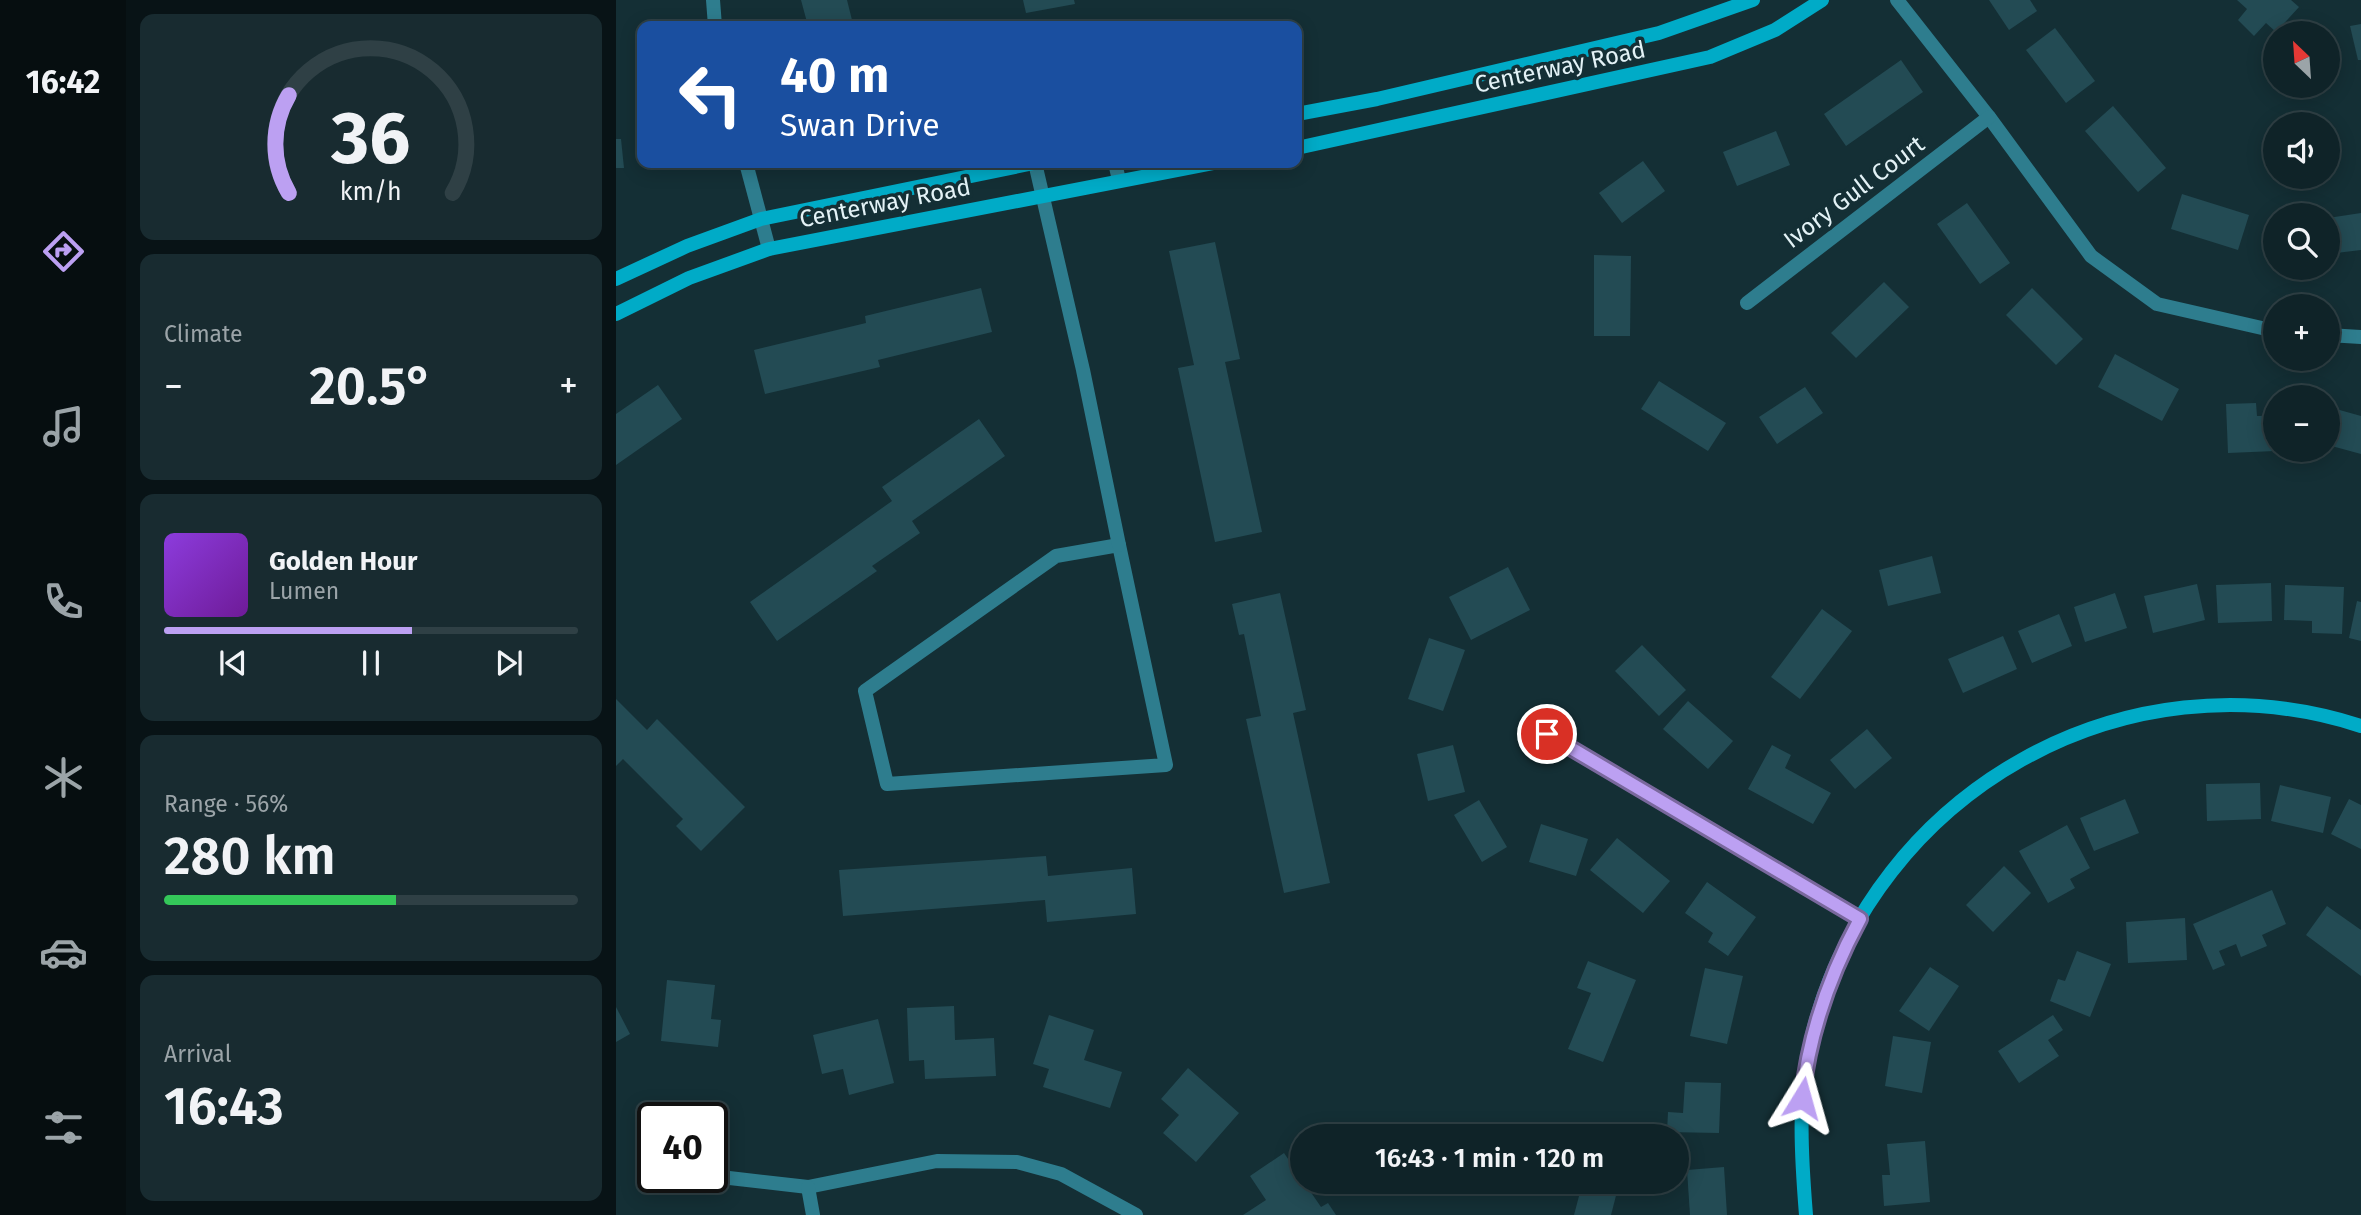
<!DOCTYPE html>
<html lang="en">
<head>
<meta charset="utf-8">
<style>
  body { margin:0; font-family:"Fira Sans",sans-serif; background:#182b30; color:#f1f3f6; height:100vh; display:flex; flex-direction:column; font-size:26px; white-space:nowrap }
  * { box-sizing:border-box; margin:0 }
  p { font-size:23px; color:#9ba4a8 }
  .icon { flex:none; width:38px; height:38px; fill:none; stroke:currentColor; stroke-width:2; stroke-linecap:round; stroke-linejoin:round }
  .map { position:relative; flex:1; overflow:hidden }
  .panel { display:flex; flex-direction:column; gap:14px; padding:14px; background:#081316; width:490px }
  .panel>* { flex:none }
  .guide { position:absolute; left:21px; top:21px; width:665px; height:147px; border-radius:14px; box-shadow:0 4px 18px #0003,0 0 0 2px #2f4045; background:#1a4fa0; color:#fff; overflow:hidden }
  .needle { width:46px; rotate:335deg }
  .controls { position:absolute; left:1647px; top:21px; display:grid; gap:14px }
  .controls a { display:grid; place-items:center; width:77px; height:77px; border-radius:50%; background:#0f2328; box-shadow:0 4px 18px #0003,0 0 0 2px #2f4045; font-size:35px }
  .speed { position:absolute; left:21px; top:1102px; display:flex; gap:14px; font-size:35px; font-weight:700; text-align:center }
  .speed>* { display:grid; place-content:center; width:91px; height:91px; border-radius:50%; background:#0f2328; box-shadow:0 4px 18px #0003,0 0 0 2px #2f4045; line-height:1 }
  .speed .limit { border:4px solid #111; border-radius:10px; background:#fff; color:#111 }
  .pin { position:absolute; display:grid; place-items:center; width:60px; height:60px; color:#fff; margin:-30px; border:4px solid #fff; border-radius:50%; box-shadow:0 2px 7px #0007 }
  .me { position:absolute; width:77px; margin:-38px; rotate:8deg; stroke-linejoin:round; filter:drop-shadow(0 0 5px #0008) }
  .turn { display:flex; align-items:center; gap:24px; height:147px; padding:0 28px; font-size:32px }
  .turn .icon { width:91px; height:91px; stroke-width:2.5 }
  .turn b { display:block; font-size:49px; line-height:60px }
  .big { font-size:52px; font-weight:600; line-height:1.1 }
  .panel .card { flex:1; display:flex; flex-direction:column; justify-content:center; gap:10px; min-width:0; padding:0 24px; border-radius:14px; background:#182b30 }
  .panel .dial { align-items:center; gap:0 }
  .dial svg { height:182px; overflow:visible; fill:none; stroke:#2f4045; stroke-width:7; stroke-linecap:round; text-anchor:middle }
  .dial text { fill:#f1f3f6; stroke:none }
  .song { display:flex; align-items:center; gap:21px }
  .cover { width:84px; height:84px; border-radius:10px; background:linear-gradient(135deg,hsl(270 70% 55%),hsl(280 70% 35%)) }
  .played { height:7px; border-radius:4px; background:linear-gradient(90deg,#bca0f2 60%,#2f4045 60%) }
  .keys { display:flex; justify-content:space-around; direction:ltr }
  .heat { display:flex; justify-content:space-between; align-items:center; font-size:38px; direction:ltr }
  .charge { height:10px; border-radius:5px; background:linear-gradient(90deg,#34c759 56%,#2f4045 0) }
  .trip { position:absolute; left:674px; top:1124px; width:399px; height:70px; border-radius:35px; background:#0f2328; box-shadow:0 4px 18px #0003,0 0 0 2px #2f4045; font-weight:600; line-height:70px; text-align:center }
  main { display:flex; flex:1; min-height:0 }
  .dock { display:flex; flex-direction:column; width:126px; justify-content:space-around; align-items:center; background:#060e10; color:#9ba4a8 }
  .dock .icon { width:49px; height:49px }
  .dock .on { color:#bca0f2 }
  .dock b { font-size:32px; color:#f1f3f6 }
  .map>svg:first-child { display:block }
</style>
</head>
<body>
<main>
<nav class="dock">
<b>16:42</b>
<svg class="icon on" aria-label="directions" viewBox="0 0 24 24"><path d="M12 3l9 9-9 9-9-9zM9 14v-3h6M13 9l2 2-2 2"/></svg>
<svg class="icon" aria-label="music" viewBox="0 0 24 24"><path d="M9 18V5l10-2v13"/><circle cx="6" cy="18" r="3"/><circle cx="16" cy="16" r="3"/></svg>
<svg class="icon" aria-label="phone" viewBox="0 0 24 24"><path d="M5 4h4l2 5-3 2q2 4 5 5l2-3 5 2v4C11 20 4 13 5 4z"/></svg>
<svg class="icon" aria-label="climate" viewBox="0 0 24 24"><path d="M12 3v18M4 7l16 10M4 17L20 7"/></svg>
<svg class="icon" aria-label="car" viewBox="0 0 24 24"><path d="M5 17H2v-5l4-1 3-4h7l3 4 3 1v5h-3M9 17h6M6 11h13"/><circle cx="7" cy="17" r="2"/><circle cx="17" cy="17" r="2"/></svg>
<svg class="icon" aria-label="filters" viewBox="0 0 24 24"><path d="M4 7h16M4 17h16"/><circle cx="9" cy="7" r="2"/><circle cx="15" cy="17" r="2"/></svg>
</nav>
<section class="panel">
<div class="card dial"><svg viewBox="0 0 100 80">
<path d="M14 69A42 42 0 1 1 86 69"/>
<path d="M14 69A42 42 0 0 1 14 26" stroke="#bca0f2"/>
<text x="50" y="56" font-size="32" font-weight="700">36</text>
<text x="50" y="72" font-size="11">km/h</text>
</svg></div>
<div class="card"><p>Climate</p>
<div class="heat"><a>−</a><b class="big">20.5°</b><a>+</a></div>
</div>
<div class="card">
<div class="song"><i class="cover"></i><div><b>Golden Hour</b><p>Lumen</p></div></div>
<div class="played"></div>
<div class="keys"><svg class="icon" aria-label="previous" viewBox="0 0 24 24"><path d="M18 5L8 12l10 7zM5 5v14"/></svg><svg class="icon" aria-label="pause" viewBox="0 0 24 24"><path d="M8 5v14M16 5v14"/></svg><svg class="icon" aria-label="next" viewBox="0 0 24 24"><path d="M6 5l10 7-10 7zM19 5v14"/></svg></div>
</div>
<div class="card"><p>Range · 56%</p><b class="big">280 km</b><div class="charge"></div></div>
<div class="card"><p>Arrival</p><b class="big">16:43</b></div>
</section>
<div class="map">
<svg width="1745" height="1215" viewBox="0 0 1745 1215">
  <rect width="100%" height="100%" fill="#142f35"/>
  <!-- building -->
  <g fill="#234b54">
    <polygon points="185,0 231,0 236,20 239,19 241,26 192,26"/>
    <polygon points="407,0 458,0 459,4 410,13"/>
    <polygon points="1373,0 1414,0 1421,11 1393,30"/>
    <polygon points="1621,0 1675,0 1683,7 1660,32 1650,23 1638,36 1622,20 1631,9"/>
    <polygon points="1745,24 1745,60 1742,60 1734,26"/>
    <polygon points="1439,28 1479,81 1450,103 1410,50"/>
    <polygon points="1285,60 1307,92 1230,146 1208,114"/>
    <polygon points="1497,106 1550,168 1522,192 1469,131"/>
    <polygon points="1160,131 1174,165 1121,186 1107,152"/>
    <polygon points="0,139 5,139 8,168 0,168"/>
    <polygon points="1027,161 1049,191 1006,223 983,193"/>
    <polygon points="1566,194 1633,215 1622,250 1555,229"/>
    <polygon points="1351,203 1394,263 1364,284 1321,224"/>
    <polygon points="1745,213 1745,250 1712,254 1712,218"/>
    <polygon points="599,242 624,359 609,362 646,532 599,542 562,368 578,365 553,251"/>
    <polygon points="978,255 1015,256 1014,336 978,336"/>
    <polygon points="1268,282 1293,307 1240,358 1215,333"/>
    <polygon points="365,288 376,332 262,360 264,367 149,394 138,350 250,323 249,316"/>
    <polygon points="1416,288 1467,339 1440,365 1390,315"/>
    <polygon points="1499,354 1563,389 1546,421 1482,387"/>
    <polygon points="1043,381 1110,423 1092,451 1025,409"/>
    <polygon points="42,385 66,419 0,465 0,414"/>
    <polygon points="1189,387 1207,413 1161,444 1143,417"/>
    <polygon points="1640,403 1641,416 1659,416 1659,451 1612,453 1610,404"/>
    <polygon points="1720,409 1745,416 1745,454 1712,445"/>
    <polygon points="363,419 389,456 296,521 304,533 256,566 261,571 161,641 134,602 276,501 266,487"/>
    <polygon points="1316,556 1325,593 1272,606 1263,570"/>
    <polygon points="892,567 914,610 855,640 833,597"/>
    <polygon points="1655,583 1656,621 1602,623 1600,585"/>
    <polygon points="1581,584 1589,620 1537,633 1528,596"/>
    <polygon points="1669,585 1728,587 1726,634 1696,633 1696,621 1668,620"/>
    <polygon points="664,593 690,710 677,713 714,883 668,893 630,719 645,716 628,634 623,635 616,604"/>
    <polygon points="1499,593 1511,628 1469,642 1458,607"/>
    <polygon points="1741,601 1745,602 1745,641 1733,638"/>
    <polygon points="1206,609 1236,631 1184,699 1155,677"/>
    <polygon points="1443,614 1456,646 1416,663 1402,631"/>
    <polygon points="1387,636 1401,669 1347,693 1332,659"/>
    <polygon points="813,638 849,650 827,711 792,699"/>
    <polygon points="1026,645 1070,690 1043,716 999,671"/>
    <polygon points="0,699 31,730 41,719 129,807 85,851 60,826 67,819 7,759 0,766"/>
    <polygon points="1072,701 1117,741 1092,769 1047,729"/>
    <polygon points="1251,729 1276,758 1239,789 1214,760"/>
    <polygon points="837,745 849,792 812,801 801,754"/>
    <polygon points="1156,745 1175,755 1169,768 1215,793 1197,824 1132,789"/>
    <polygon points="1644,783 1645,819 1591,821 1590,784"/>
    <polygon points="1664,785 1715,797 1707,833 1655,821"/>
    <polygon points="1509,799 1523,833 1478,851 1464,818"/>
    <polygon points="1733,799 1745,805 1745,849 1715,834"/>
    <polygon points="863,800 891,847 866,862 838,815"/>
    <polygon points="925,824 972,839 960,876 913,862"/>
    <polygon points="1451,825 1474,868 1454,879 1459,888 1432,903 1403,851"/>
    <polygon points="1001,838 1054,881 1027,913 974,870"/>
    <polygon points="430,856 432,876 516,868 520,914 431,922 429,900 227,916 223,870"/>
    <polygon points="1388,866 1415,893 1377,932 1350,905"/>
    <polygon points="1091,882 1140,917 1112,956 1092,942 1097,933 1069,913"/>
    <polygon points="1656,890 1670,924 1646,935 1651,946 1625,957 1620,944 1603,951 1609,965 1597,970 1577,924"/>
    <polygon points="1711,906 1745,930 1745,976 1690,935"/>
    <polygon points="1569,918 1571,960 1512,963 1510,922"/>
    <polygon points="1461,951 1495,964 1474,1017 1434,1001 1442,979 1449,981"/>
    <polygon points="972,961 1020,980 987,1062 952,1049 975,993 961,988"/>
    <polygon points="1314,967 1343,986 1313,1031 1283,1011"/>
    <polygon points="1089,968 1127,976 1111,1044 1074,1036"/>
    <polygon points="51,980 99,985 95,1019 105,1020 102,1047 45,1041"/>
    <polygon points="338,1006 339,1040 378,1038 380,1076 309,1079 308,1060 293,1061 291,1008"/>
    <polygon points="0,1007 14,1034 0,1042"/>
    <polygon points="433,1015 478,1030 468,1060 506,1072 494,1108 427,1087 433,1069 417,1064"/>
    <polygon points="1437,1015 1447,1030 1432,1040 1443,1056 1403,1083 1382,1051"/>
    <polygon points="262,1019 278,1083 233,1095 227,1069 206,1074 197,1035"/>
    <polygon points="1277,1036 1315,1042 1306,1093 1269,1086"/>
    <polygon points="572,1068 623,1113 580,1162 547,1133 563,1115 545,1099"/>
    <polygon points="1069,1082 1105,1083 1103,1133 1051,1132 1052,1112 1067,1113"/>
    <polygon points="1309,1141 1314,1202 1268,1206 1266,1175 1274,1175 1271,1144"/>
    <polygon points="668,1153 705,1207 712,1203 720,1215 627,1215 650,1200 634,1176"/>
    <polygon points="1108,1167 1111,1215 1074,1215 1071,1170"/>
    <polygon points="967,1181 993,1181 1003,1184 995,1215 958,1215"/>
  </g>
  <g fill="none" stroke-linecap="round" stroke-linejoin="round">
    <!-- lane -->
    <g stroke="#2e7d8e" stroke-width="14">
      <polyline points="499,163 503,180"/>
      <polygon points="503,545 550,765 271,784 249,691 440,556"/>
    </g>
    <!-- street -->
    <g stroke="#2e7d8e" stroke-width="14">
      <polyline points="97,0 99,26"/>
      <polyline points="1281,0 1373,117 1475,256 1541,304 1659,331"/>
      <polyline points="130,163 153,249"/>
      <polyline points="419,163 467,370 503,545"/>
      <polyline points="1131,303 1373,117"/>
      <polyline points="1712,335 1745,337"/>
      <polyline points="931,734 1244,919"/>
      <polyline points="96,1176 192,1187 321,1161 401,1162 445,1174 520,1215"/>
      <polyline points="192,1187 197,1215"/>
    </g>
    <!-- secondary -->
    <g stroke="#00abc7" stroke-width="14">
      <polyline points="681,114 761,99 1043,33 1137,0"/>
      <polyline points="681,148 1094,57 1159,30 1206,0"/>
      <polyline points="0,279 71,246 145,219 418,163"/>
      <polyline points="0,314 73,278 153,249 598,163"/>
      <path d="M1190 1215C1185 1153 1181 1093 1197 1031 1259 792 1508 649 1745 726"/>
    </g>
  </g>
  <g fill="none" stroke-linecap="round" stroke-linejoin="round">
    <defs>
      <path id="route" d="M931 734 1244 919C1213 976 1193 1033 1186 1098"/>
    </defs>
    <!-- route casing -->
    <use href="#route" stroke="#7a689d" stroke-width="18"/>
    <!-- route -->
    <use href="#route" stroke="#bca0f2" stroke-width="12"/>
  </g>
  <g text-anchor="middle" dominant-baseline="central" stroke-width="7" stroke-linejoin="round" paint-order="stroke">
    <!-- street labels -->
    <g font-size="24" fill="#e3f2f6" stroke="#142f35">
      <text transform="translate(944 67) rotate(-12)">Centerway Road</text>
      <text transform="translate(1238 192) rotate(-37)">Ivory Gull Court</text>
      <text transform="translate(269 203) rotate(-11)">Centerway Road</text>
    </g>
  </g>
</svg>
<div class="controls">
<a><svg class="needle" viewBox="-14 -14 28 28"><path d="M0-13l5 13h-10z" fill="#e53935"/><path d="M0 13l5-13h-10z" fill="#9ba4a8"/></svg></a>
<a><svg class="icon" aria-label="sound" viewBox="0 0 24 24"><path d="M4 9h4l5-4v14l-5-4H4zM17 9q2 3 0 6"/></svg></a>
<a><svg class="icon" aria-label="search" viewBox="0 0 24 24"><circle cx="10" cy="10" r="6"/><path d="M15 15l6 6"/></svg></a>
<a>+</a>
<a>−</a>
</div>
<div class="speed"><div class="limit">40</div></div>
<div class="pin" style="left:931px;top:734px;background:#d93025"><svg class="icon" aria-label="arrive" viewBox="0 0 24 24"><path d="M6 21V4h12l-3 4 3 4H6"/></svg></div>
<svg class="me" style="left:1186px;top:1098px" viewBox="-20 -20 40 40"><path d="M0-17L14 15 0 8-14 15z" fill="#bca0f2" stroke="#fff" stroke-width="4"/></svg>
<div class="trip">16:43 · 1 min · 120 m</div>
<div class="guide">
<div class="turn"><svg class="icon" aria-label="left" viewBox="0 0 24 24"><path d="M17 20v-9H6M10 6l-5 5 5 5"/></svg><div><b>40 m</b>Swan Drive</div></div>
</div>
</div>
</main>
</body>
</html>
